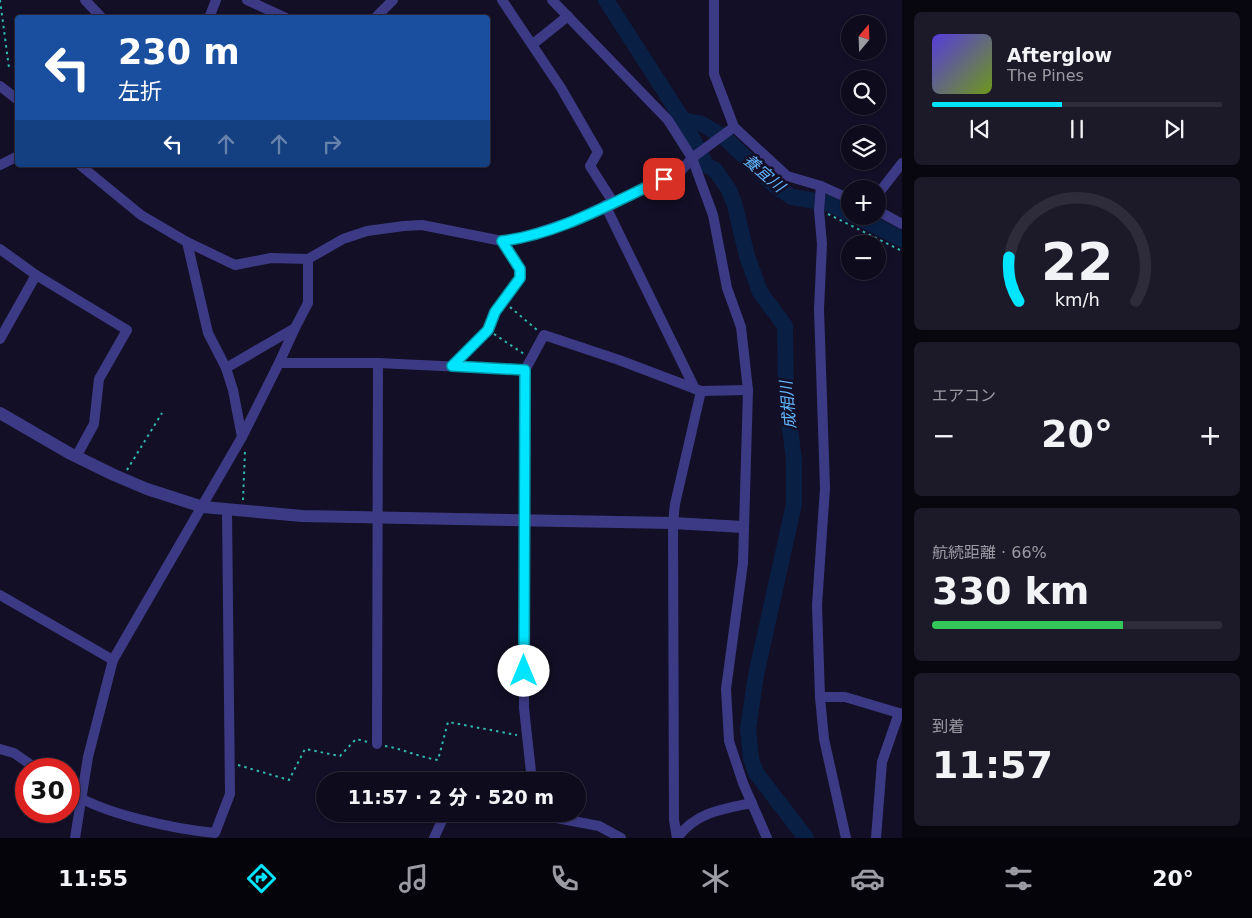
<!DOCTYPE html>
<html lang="ja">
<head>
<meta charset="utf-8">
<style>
  body { margin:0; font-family:"DejaVu Sans","Noto Sans JP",sans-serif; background:#1c1929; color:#f1f3f6; height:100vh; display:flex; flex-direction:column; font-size:19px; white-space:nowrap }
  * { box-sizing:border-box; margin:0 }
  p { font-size:16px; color:#9b9ba3 }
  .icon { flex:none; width:28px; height:28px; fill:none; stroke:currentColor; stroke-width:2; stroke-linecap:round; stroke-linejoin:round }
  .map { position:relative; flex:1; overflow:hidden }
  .drawer { display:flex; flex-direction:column; gap:12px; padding:12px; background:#08060f; width:350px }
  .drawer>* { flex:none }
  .hud { position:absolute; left:15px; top:15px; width:475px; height:152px; border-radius:5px; box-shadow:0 1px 4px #0004,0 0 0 1px #2e2b3b; background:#1a4fa0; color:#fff; overflow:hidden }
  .needle { width:32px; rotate:19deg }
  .controls { position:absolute; left:841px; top:15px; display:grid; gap:10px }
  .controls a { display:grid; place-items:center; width:45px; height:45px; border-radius:50%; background:#0e0b1c; box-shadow:0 1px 4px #0004,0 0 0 1px #2e2b3b; font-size:25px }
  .speed { position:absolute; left:15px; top:758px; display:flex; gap:10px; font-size:25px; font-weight:700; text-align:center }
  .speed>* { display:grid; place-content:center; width:65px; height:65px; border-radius:50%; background:#0e0b1c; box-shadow:0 1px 4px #0004,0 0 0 1px #2e2b3b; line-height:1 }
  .speed .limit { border:8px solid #d22; background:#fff; color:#111 }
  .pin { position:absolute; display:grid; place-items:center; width:42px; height:42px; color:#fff; margin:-21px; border-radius:10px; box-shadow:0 2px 8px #0006 }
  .me { position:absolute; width:55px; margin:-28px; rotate:0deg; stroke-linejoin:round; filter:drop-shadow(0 0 4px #0008) }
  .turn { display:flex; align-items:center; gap:18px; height:105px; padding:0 20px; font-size:22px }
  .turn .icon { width:65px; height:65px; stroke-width:2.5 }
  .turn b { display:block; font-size:35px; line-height:42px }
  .lanes { display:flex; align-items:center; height:48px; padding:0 20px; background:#0003; justify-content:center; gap:25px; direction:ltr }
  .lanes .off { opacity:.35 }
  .big { font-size:38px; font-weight:800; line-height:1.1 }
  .drawer .widget { flex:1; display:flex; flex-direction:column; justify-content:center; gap:8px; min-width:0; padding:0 18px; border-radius:8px; background:#1c1929 }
  .drawer .dial { align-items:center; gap:0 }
  .dial svg { height:130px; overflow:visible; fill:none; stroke:#2e2b3b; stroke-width:7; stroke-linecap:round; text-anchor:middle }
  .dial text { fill:#f1f3f6; stroke:none }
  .song { display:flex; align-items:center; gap:15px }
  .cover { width:60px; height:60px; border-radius:8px; background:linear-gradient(135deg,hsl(250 70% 55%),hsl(80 70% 35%)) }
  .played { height:5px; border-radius:2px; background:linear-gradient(90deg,#00e5ff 45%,#2e2b3b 45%) }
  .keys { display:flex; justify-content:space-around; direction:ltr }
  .heat { display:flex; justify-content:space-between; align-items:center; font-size:28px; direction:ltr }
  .charge { height:8px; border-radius:4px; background:linear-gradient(90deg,#34c759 66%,#2e2b3b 0) }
  .trip { position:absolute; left:316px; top:772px; width:270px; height:50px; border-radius:25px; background:#0e0b1c; box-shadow:0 1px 4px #0004,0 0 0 1px #2e2b3b; font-weight:800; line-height:50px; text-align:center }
  .tab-bar { display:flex; height:80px; justify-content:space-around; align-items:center; background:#06040b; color:#9b9ba3 }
  .tab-bar .icon { width:35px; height:35px }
  .tab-bar .selected { color:#00e5ff }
  .tab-bar b { font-size:22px; color:#f1f3f6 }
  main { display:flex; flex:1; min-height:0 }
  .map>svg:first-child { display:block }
</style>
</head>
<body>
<main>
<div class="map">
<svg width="902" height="838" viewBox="0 0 902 838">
  <rect width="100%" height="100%" fill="#130f26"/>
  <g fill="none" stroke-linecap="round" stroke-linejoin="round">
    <!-- river -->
    <g stroke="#0a1f44" stroke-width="16">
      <polyline points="606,0 683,120 706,165 715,170 729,190 735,206 747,256 760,292 785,326 786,397 794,460 794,504 756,675 748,729 751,759 756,773 806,838"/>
      <polyline points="683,120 702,124 725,138 774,185 792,197 827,203 850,214"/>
      <polyline points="856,216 902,239"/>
    </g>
    <!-- path -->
    <g stroke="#2fb8b0" stroke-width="2" stroke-dasharray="2.5 4" stroke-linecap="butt">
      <polyline points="0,0 9,68"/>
      <polyline points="828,214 902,251"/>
      <polyline points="510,307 537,330"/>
      <polyline points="494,334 524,354"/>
      <polyline points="127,470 162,413"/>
      <polyline points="243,500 245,451"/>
      <path d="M385 746C403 749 419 757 438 760L448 722 517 735"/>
      <polyline points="238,765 289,780 305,749 340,756 356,739 368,742"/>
    </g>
    <!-- minor -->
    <g stroke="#3d3a85" stroke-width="10">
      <polyline points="85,0 102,18"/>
      <polyline points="247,0 286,18"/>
      <polyline points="502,0 561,88 598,152 590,166 613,202"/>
      <polyline points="552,0 668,120 692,158 713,215 727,288 741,327 748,390 743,563 726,689 729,741 743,783 767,838"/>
      <polyline points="714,0 714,74 734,127 787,176 821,186 850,199"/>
      <polyline points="209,18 216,0"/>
      <polyline points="375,18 393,0"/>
      <polyline points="533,44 568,16"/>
      <polyline points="0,86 18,100"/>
      <polyline points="0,165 18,156"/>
      <polyline points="80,165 141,215 187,242 235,265 271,258 308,259 343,239 367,231 404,226 422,225 502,241 522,238 572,221 681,171 692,158 734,127"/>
      <polyline points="821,186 819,210 822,244 819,309 825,488 817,605 820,697 824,739 846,838"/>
      <polyline points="878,194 902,163"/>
      <polyline points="605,205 695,389"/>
      <polyline points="878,211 902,224"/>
      <polyline points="187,242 208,333 226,368 233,390 242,437"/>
      <polyline points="0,249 36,275"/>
      <polyline points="0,339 36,275 127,330 99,379 94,424 76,457"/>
      <polyline points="279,363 295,328"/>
      <polyline points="452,366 488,330 495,312 520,278 520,269 502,241"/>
      <polyline points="226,368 295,328 308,303 308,259"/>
      <polyline points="525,370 544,335 619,360 701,391 748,390"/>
      <polyline points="0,595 113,660"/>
      <polyline points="820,697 845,697 902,714"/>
      <polyline points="377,744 378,363"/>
      <polyline points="0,749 14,753 37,769"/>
      <path d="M69 791C101 814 175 829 215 833L230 794 227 510"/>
      <polyline points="535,814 599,826 621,838"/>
      <polyline points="75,838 88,757 113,660 242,437 279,363 378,363 525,370 524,708 532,781"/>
      <polyline points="434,838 445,814"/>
      <polyline points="677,838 674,820 673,523 675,504 701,391"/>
      <path d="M677 838C696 812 723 809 752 803"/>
      <polyline points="876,838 882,762 899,713"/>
    </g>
    <!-- tertiary -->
    <polyline stroke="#3d3a85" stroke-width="12" points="0,413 69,453 114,475 147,489 203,507 302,516 673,523 743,527"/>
  </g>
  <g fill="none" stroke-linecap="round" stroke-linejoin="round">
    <defs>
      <path id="route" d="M524 671 525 370 452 366 488 330 495 312 520 278V269L502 241C559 234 613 202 664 179"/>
    </defs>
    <!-- route casing -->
    <use href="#route" stroke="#0095a6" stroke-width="12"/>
    <!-- route -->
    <use href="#route" stroke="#00e5ff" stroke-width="9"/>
  </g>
  <g text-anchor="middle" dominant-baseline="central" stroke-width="5" stroke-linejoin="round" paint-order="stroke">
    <!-- water labels -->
    <g font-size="16" font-style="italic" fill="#62b6ff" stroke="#130f26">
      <text transform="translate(764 173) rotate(41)">養宜川</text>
      <text transform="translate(788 405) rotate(-95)">成相川</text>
    </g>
  </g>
</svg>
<div class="controls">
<a><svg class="needle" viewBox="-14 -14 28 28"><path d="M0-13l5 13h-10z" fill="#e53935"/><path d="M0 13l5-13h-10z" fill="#9b9ba3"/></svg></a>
<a><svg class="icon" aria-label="search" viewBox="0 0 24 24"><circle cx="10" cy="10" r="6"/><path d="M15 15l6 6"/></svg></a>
<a><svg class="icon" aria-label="layers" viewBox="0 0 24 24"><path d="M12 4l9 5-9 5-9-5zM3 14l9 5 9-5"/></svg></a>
<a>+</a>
<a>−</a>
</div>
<div class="speed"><div class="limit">30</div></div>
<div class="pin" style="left:664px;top:179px;background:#d93025"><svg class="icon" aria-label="arrive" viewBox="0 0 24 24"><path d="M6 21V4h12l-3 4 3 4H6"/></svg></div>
<svg class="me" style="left:524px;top:671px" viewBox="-20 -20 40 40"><circle r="19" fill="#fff"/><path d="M0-13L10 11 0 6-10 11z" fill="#00e5ff"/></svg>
<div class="trip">11:57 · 2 分 · 520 m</div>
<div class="hud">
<div class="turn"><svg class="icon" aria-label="left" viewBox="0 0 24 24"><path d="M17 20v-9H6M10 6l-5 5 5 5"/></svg><div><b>230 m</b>左折</div></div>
<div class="lanes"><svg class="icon" aria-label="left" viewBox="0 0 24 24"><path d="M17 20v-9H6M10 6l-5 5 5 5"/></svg><svg class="icon off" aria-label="ahead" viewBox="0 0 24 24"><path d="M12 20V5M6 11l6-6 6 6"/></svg><svg class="icon off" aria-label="ahead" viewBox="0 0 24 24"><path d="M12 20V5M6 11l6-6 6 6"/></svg><svg class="icon off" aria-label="right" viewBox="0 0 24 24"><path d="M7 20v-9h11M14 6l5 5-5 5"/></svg></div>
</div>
</div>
<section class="drawer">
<div class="widget">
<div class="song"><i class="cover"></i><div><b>Afterglow</b><p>The Pines</p></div></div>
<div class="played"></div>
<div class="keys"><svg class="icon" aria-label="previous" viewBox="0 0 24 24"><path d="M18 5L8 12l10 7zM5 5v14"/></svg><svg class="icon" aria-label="pause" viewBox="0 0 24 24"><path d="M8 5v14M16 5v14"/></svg><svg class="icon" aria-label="next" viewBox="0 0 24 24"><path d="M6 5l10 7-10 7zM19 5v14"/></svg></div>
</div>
<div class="widget dial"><svg viewBox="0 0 100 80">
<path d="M14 69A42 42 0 1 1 86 69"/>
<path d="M14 69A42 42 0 0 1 8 42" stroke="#00e5ff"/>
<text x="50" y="56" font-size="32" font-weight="700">22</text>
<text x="50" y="72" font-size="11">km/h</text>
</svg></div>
<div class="widget"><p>エアコン</p>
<div class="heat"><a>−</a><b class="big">20°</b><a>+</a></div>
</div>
<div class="widget"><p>航続距離 · 66%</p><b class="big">330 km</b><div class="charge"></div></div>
<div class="widget"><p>到着</p><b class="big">11:57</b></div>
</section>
</main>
<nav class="tab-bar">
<b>11:55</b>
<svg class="icon selected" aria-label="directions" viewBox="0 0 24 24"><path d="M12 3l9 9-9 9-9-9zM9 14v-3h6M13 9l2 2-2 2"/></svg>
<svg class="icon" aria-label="music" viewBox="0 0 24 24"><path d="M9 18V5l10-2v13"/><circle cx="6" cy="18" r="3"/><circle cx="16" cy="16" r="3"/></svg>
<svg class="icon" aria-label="phone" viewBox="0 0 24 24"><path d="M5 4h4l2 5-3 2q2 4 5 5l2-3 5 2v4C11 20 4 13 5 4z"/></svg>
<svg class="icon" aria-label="climate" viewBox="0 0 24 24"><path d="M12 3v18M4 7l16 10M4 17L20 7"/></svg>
<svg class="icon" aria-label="car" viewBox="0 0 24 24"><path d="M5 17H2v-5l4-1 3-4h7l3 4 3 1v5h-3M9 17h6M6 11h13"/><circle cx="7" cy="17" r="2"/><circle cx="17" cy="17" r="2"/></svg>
<svg class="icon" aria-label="filters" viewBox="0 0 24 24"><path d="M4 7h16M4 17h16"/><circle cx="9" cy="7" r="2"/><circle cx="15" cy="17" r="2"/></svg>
<b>20°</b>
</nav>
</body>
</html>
